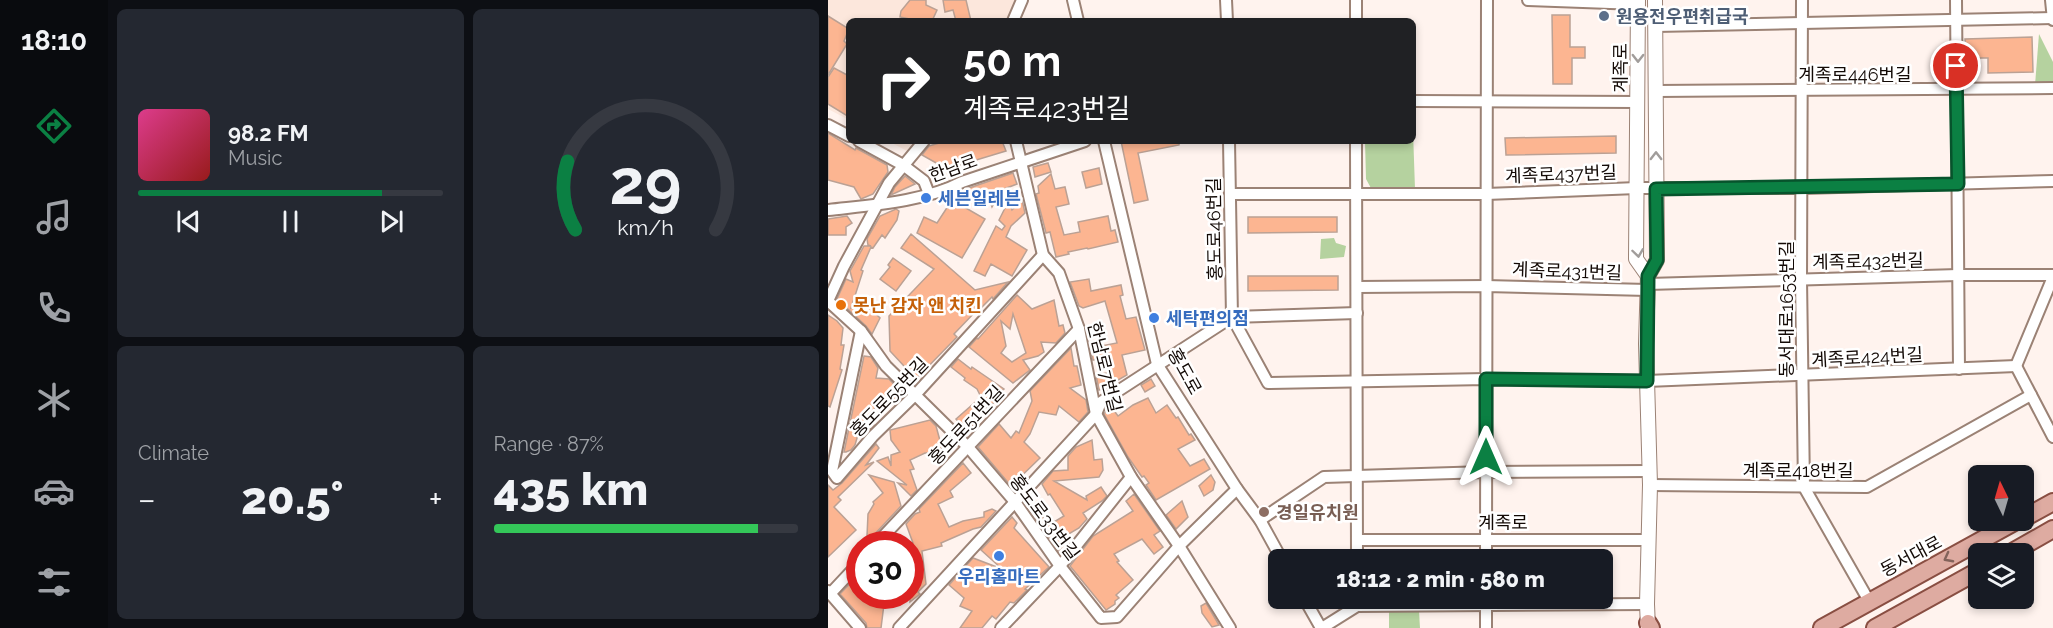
<!DOCTYPE html>
<html lang="en">
<head>
<meta charset="utf-8">
<style>
  body { margin:0; font-family:Raleway,"Noto Sans KR",sans-serif; background:#242831; color:#f1f3f6; height:100vh; display:flex; flex-direction:column; font-size:22px; white-space:nowrap }
  * { box-sizing:border-box; margin:0 }
  p { font-size:20px; color:#9ea1a6 }
  .icon { flex:none; width:33px; height:33px; fill:none; stroke:currentColor; stroke-width:2; stroke-linecap:round; stroke-linejoin:round }
  .map { position:relative; flex:1; overflow:hidden }
  .drawer { display:flex; flex-direction:column; gap:9px; padding:9px; background:#0d0f14; width:720px }
  .drawer>* { flex:none }
  .top-card { position:absolute; left:18px; top:18px; width:570px; height:126px; border-radius:9px; box-shadow:0 3px 9px #0003; background:#202124; color:#fff; overflow:hidden }
  .needle { width:39px; rotate:355deg }
  .tools { position:absolute; left:1140px; top:465px; display:grid; gap:12px }
  .tools a { display:grid; place-items:center; width:66px; height:66px; border-radius:9px; background:#171b24; box-shadow:0 3px 9px #0003; font-size:30px }
  .speed { position:absolute; left:18px; top:531px; display:flex; gap:12px; font-size:30px; font-weight:700; text-align:center }
  .speed>* { display:grid; place-content:center; width:78px; height:78px; border-radius:50%; background:#171b24; box-shadow:0 3px 9px #0003; line-height:1 }
  .speed .limit { border:9px solid #d22; background:#fff; color:#111 }
  .pin { position:absolute; display:grid; place-items:center; width:51px; height:51px; color:#fff; margin:-26px; border:3px solid #fff; border-radius:50%; box-shadow:0 2px 6px #0007 }
  .me { position:absolute; width:66px; margin:-33px; rotate:0deg; stroke-linejoin:round; filter:drop-shadow(0 0 4px #0008) }
  .turn { display:flex; align-items:center; gap:21px; height:126px; padding:0 18px; font-size:27px }
  .turn .icon { width:78px; height:78px; stroke-width:2.5 }
  .turn b { display:block; font-size:42px; line-height:51px }
  .big { font-size:45px; font-weight:800; line-height:1.1 }
  .drawer .card { flex:1; display:flex; flex-direction:column; justify-content:center; gap:9px; min-width:0; padding:0 21px; border-radius:9px; background:#242831 }
  .drawer .dial { align-items:center; gap:0 }
  .dial svg { height:156px; overflow:visible; fill:none; stroke:#363941; stroke-width:7; stroke-linecap:round; text-anchor:middle }
  .dial text { fill:#f1f3f6; stroke:none }
  .song { display:flex; align-items:center; gap:18px }
  .cover { width:72px; height:72px; border-radius:9px; background:linear-gradient(135deg,hsl(330 70% 55%),hsl(0 70% 35%)) }
  .played { height:6px; border-radius:3px; background:linear-gradient(90deg,#0b8043 80%,#363941 80%) }
  .keys { display:flex; justify-content:space-around; direction:ltr }
  .heat { display:flex; justify-content:space-between; align-items:center; font-size:33px; direction:ltr }
  .charge { height:9px; border-radius:4px; background:linear-gradient(90deg,#34c759 87%,#363941 0) }
  .drawer .tiles { flex:1; display:grid; gap:9px; grid-template-columns:repeat(2,1fr) }
  .trip { position:absolute; left:440px; top:549px; width:345px; height:60px; border-radius:9px; background:#171b24; box-shadow:0 3px 9px #0003; font-weight:800; line-height:60px; text-align:center }
  main { display:flex; flex:1; min-height:0 }
  .tabs { display:flex; flex-direction:column; width:108px; justify-content:space-around; align-items:center; background:#090b0e; color:#9ea1a6 }
  .tabs .icon { width:42px; height:42px }
  .tabs .on { color:#0b8043 }
  .tabs b { font-size:27px; color:#f1f3f6 }
  .map>svg:first-child { display:block }
</style>
</head>
<body>
<main>
<nav class="tabs">
<b>18:10</b>
<svg class="icon on" aria-label="directions" viewBox="0 0 24 24"><path d="M12 3l9 9-9 9-9-9zM9 14v-3h6M13 9l2 2-2 2"/></svg>
<svg class="icon" aria-label="music" viewBox="0 0 24 24"><path d="M9 18V5l10-2v13"/><circle cx="6" cy="18" r="3"/><circle cx="16" cy="16" r="3"/></svg>
<svg class="icon" aria-label="phone" viewBox="0 0 24 24"><path d="M5 4h4l2 5-3 2q2 4 5 5l2-3 5 2v4C11 20 4 13 5 4z"/></svg>
<svg class="icon" aria-label="climate" viewBox="0 0 24 24"><path d="M12 3v18M4 7l16 10M4 17L20 7"/></svg>
<svg class="icon" aria-label="car" viewBox="0 0 24 24"><path d="M5 17H2v-5l4-1 3-4h7l3 4 3 1v5h-3M9 17h6M6 11h13"/><circle cx="7" cy="17" r="2"/><circle cx="17" cy="17" r="2"/></svg>
<svg class="icon" aria-label="filters" viewBox="0 0 24 24"><path d="M4 7h16M4 17h16"/><circle cx="9" cy="7" r="2"/><circle cx="15" cy="17" r="2"/></svg>
</nav>
<section class="drawer">
<div class="tiles">
<div class="card">
<div class="song"><i class="cover"></i><div><b>98.2 FM</b><p>Music</p></div></div>
<div class="played"></div>
<div class="keys"><svg class="icon" aria-label="previous" viewBox="0 0 24 24"><path d="M18 5L8 12l10 7zM5 5v14"/></svg><svg class="icon" aria-label="pause" viewBox="0 0 24 24"><path d="M8 5v14M16 5v14"/></svg><svg class="icon" aria-label="next" viewBox="0 0 24 24"><path d="M6 5l10 7-10 7zM19 5v14"/></svg></div>
</div>
<div class="card dial"><svg viewBox="0 0 100 80">
<path d="M14 69A42 42 0 1 1 86 69"/>
<path d="M14 69A42 42 0 0 1 10 34" stroke="#0b8043"/>
<text x="50" y="56" font-size="32" font-weight="700">29</text>
<text x="50" y="72" font-size="11">km/h</text>
</svg></div>
<div class="card"><p>Climate</p>
<div class="heat"><a>−</a><b class="big">20.5°</b><a>+</a></div>
</div>
<div class="card"><p>Range · 87%</p><b class="big">435 km</b><div class="charge"></div></div>
</div>
</section>
<div class="map">
<svg width="1225" height="628" viewBox="0 0 1225 628">
  <rect width="100%" height="100%" fill="#fff3ee"/>
  <!-- built -->
  <g fill="#fce7dc">
    <polygon points="0,0 192,0 183,21 21,21 21,120 0,109"/>
    <polygon points="60,141 90,141 81,152"/>
  </g>
  <!-- green -->
  <g fill="#b5d29f">
    <polygon points="1211,34 1225,62 1225,86 1207,85"/>
    <polygon points="585,131 587,189 544,190 538,179 537,141 585,141"/>
    <polygon points="506,238 508,243 518,246 516,257 492,259 493,239"/>
    <polygon points="591,611 592,628 561,628 561,612"/>
  </g>
  <!-- building -->
  <g fill="#fcb591" stroke="#bba194" stroke-width="1.5" fill-rule="evenodd">
    <polygon points="82,0 98,0 98,5 109,10 104,21 91,21 72,17 73,11"/>
    <polygon points="115,0 138,0 143,21 128,21 125,10 117,12"/>
    <polygon points="724,15 742,15 742,47 757,47 757,58 744,58 744,84 725,84"/>
    <polygon points="0,16 21,29 16,41 19,44 0,75"/>
    <polygon points="1204,37 1205,72 1160,73 1160,58 1138,58 1137,39"/>
    <polygon points="6,68 21,76 21,117 0,104 0,77"/>
    <polygon points="0,133 27,150 28,148 59,165 60,172 45,194 33,199 26,187 0,180"/>
    <polygon points="788,136 788,153 678,155 677,138"/>
    <polygon points="118,141 118,143 125,141 174,141 178,151 125,167 126,173 94,155 101,146"/>
    <polygon points="293,141 351,141 351,145 310,153 320,200 306,203"/>
    <polygon points="220,163 223,172 207,177 205,167"/>
    <polygon points="271,168 274,184 258,188 254,172"/>
    <polygon points="185,173 189,184 176,189 184,210 194,200 197,213 183,226 178,237 199,250 184,276 163,264 157,276 146,271 168,226 174,230 177,226 171,220 178,206 168,200 164,207 159,193 146,196 138,189"/>
    <polygon points="223,174 227,189 237,187 241,204 228,207 236,235 252,232 250,222 280,216 283,231 287,230 290,242 260,249 259,248 240,252 241,254 228,257 222,232 218,233 208,194 211,193 210,186"/>
    <polygon points="77,176 87,184 63,195 67,187"/>
    <polygon points="124,200 157,219 134,258 89,233 96,217 109,223"/>
    <polygon points="68,209 71,211 69,220 57,238 54,235 45,248 43,247 33,270 35,271 23,308 40,300 45,303 51,313 49,315 52,318 44,334 38,326 9,299 18,279 25,282 22,271 36,246 43,246 40,245 39,239 52,216"/>
    <polygon points="19,216 24,223 18,227 18,235 0,235 0,219"/>
    <polygon points="420,217 509,217 509,232 420,233"/>
    <polygon points="83,234 147,290 180,282 165,299 164,297 150,311 149,310 126,334 129,337 88,379 62,351 61,316 106,269 73,248"/>
    <polygon points="65,258 83,271 68,291 52,279 62,267 60,265"/>
    <polygon points="420,276 510,276 510,290 420,291"/>
    <polygon points="261,279 263,291 293,285 295,295 292,296 298,319 308,317 317,350 294,355 299,375 283,384 282,387 271,390 268,375 284,372 280,357 265,360 262,348 289,343 277,301 255,308 251,306 242,282"/>
    <path d="M189 295 204 309 226 300 231 326 235 325 237 333 228 343 213 342 216 352 210 356 195 360 202 370 185 383 141 347 149 338 150 339ZM185 314 198 353 184 362 173 353 178 346 173 321 182 329Z"/>
    <polygon points="0,315 9,321 15,328 13,345 16,345 12,369 14,370 2,407 0,406"/>
    <polygon points="243,348 246,366 249,366 253,385 242,388 258,400 260,412 251,422 231,406 228,415 211,412 202,434 196,442 212,458 183,486 150,447 171,424 183,438 188,431 191,433 204,401 202,391"/>
    <polygon points="36,356 43,357 50,368 48,378 61,379 74,393 70,400 49,397 46,411 47,419 44,420 46,425 42,429 32,428 27,445 23,450 18,452 16,452"/>
    <polygon points="130,359 143,369 144,367 176,389 168,395 170,400 152,412 156,416 139,431 128,419 153,397 149,389 136,380 137,378 123,367"/>
    <polygon points="323,379 327,386 317,392 313,385"/>
    <polygon points="320,398 328,413 339,405 348,418 350,417 361,435 363,434 367,440 350,449 362,466 376,459 382,469 328,500 318,485 321,483 316,476 314,477 300,457 276,414 282,405 290,416 305,405"/>
    <polygon points="102,420 108,426 114,448 109,449 109,453 97,453 82,460 86,469 82,470 89,490 83,496 70,483 79,485 49,461 60,457 63,466 63,455 72,452 63,440 62,430"/>
    <polygon points="264,440 266,460 274,459 275,470 271,477 226,481 259,500 258,496 273,487 279,496 274,501 255,513 259,519 251,528 237,536 241,539 230,551 208,519 213,515 221,525 236,516 222,494 220,495 214,484 225,471 240,470 240,456 248,447"/>
    <polygon points="48,444 51,448 38,465 46,462 10,497 13,500 6,507 28,530 0,557 0,485 5,490 14,483"/>
    <polygon points="135,463 143,473 122,491 125,497 110,504 121,527 135,521 156,517 156,512 164,509 168,511 153,527 145,529 113,543 114,546 94,551 98,584 90,592 92,594 82,602 82,589 87,590 82,575 82,544 85,543 78,524 87,514 92,512 91,509"/>
    <polygon points="41,475 66,482 73,506 44,537 39,536 40,514 46,504 45,502 55,493"/>
    <polygon points="383,475 387,482 385,490 376,496 371,486"/>
    <polygon points="306,494 332,531 326,535 335,547 326,554 314,539 286,554 291,561 289,562 305,580 288,595 291,598 287,601 287,604 278,610 242,566 265,536 305,511 298,501"/>
    <polygon points="354,501 360,517 348,529 338,515"/>
    <polygon points="184,517 189,523 186,528 221,567 197,589 199,590 186,603 182,602 168,619 164,616 154,628 132,628 144,611 132,606 136,598 121,585 145,558 174,569 153,550"/>
    <polygon points="32,573 32,596 57,596 53,628 39,628 38,623 12,594"/>
    <polygon points="378,603 391,625 384,627 374,613 373,606"/>
  </g>
  <g fill="none" stroke-linecap="round" stroke-linejoin="round">
    <defs>
      <g id="street">
        <polyline points="245,0 250,21"/>
        <polyline points="398,0 399,21"/>
        <polyline points="528,0 528,21"/>
        <polyline points="700,0 810,4"/>
        <polyline points="974,0 973,279 976,487 1041,601"/>
        <polyline points="1128,0 1131,369"/>
        <polyline points="1223,0 1225,20"/>
        <polyline points="185,21 194,0"/>
        <polyline points="828,26 1224,18"/>
        <polyline points="829,91 1225,88"/>
        <polyline points="585,101 810,102"/>
        <polyline points="0,125 21,136"/>
        <polyline points="31,141 75,165 96,181 101,194"/>
        <polyline points="188,141 215,255 231,273 251,329 268,414 303,477 351,546 402,628"/>
        <polyline points="276,141 329,364 409,489 432,520 454,560"/>
        <polyline points="401,141 404,317 440,383 658,379 819,381 1188,366"/>
        <polyline points="528,141 529,560"/>
        <polyline points="402,194 658,194 809,188 975,188 1225,181"/>
        <path d="M0 210C43 205 96 202 134 182L257 141"/>
        <polyline points="820,284 1130,275 1225,275"/>
        <polyline points="529,287 658,286 820,290"/>
        <polyline points="0,301 33,331 58,366 140,447 187,502 232,566 273,618 289,617 351,546 409,489"/>
        <polyline points="0,301 16,266 61,183 96,141"/>
        <polyline points="33,331 4,471 9,478 45,436 88,394 215,255"/>
        <polyline points="1188,366 1225,277"/>
        <polyline points="1188,366 1225,437"/>
        <polyline points="822,485 1039,487 1203,395"/>
        <polyline points="432,520 496,477 658,472 821,471"/>
        <polyline points="529,540 820,540"/>
        <polyline points="48,544 251,329"/>
        <polyline points="658,560 659,0"/>
        <polyline points="0,591 32,628"/>
        <polyline points="2,594 32,562"/>
        <polyline points="476,598 493,628"/>
        <polyline points="658,598 658,628"/>
        <polyline points="71,628 268,414 273,402 404,317 529,313"/>
        <polyline points="173,628 232,566 303,477"/>
        <polyline points="494,628 529,606 819,604"/>
      </g>
      <g id="secondary">
        <polyline points="810,0 808,259 820,276"/>
        <polyline points="820,628 819,604 822,485 818,344 820,276 829,260 827,0"/>
      </g>
      <g id="primary">
        <polyline points="1196,518 1225,502"/>
        <polyline points="1181,554 1225,529"/>
        <polyline points="820,623 823,628"/>
        <polyline points="994,628 1190,520"/>
        <polyline points="1047,628 1150,571"/>
      </g>
    </defs>
    <!-- street casing -->
    <use href="#street" stroke="#9b8275" stroke-width="14"/>
    <!-- secondary casing -->
    <use href="#secondary" stroke="#9b8275" stroke-width="16"/>
    <!-- primary casing -->
    <use href="#primary" stroke="#894e42" stroke-width="20"/>
    <!-- street -->
    <use href="#street" stroke="#fff" stroke-width="10"/>
    <!-- secondary -->
    <use href="#secondary" stroke="#fff" stroke-width="14"/>
    <!-- primary -->
    <use href="#primary" stroke="#deaba1" stroke-width="16"/>
  </g>
  <!-- one-way arrows -->
  <defs><path id="oneway-chevron" d="M-2-3.5L2.5 0L-2 3.5" fill="none" stroke-width="1.6" stroke-linecap="round" stroke-linejoin="round" transform="scale(1.5)"/></defs>
  <g stroke="#a19d9b">
    <use href="#oneway-chevron" transform="translate(810 58) rotate(90)"/>
    <use href="#oneway-chevron" transform="translate(828 156) rotate(-90)"/>
    <use href="#oneway-chevron" transform="translate(810 253) rotate(82)"/>
  </g>
  <use stroke="#83635b" href="#oneway-chevron" transform="translate(1120 558) rotate(152)"/>
  <g fill="none" stroke-linecap="round" stroke-linejoin="round">
    <defs>
      <polyline id="route" points="658,457 658,379 819,381 820,276 829,260 828,189 1130,184 1128,66"/>
    </defs>
    <!-- route casing -->
    <use href="#route" stroke="#07532c" stroke-width="15"/>
    <!-- route -->
    <use href="#route" stroke="#0b8043" stroke-width="10"/>
  </g>
  <!-- markers -->
  <circle fill="#5c6f8a" stroke="#fff" stroke-width="2" cx="776" cy="16" r="6"/>
  <g fill="#3f7fe0" stroke="#fff" stroke-width="2">
    <circle cx="98" cy="198" r="6"/>
    <circle cx="326" cy="318" r="6"/>
    <circle cx="171" cy="556" r="6"/>
  </g>
  <circle fill="#e8710a" stroke="#fff" stroke-width="2" cx="13" cy="305" r="6"/>
  <circle fill="#8d6e63" stroke="#fff" stroke-width="2" cx="436" cy="512" r="6"/>
  <g text-anchor="middle" dominant-baseline="central" stroke-width="5" stroke-linejoin="round" paint-order="stroke">
    <!-- service labels -->
    <g font-size="18" font-weight="bold" fill="#4e5e75" stroke="#fff" text-anchor="start">
      <text x="788" y="16">원용전우편취급국</text>
    </g>
    <!-- street labels -->
    <g font-size="18" fill="#130a06" stroke="#fff">
      <text transform="translate(792 68) rotate(-90)">계족로</text>
      <text x="1027" y="74">계족로446번길</text>
      <text transform="translate(125 168) rotate(-20)">한남로</text>
      <text transform="translate(733 174) rotate(-2)">계족로437번길</text>
      <text transform="translate(386 229) rotate(-91)">홍도로46번길</text>
      <text transform="translate(1040 261) rotate(-1)">계족로432번길</text>
      <text transform="translate(739 271) rotate(2)">계족로431번길</text>
      <text transform="translate(958 309) rotate(-90)">동서대로1653번길</text>
      <text transform="translate(1039 357) rotate(-3)">계족로424번길</text>
      <text transform="translate(277 367) rotate(76)">한남로7번길</text>
      <text transform="translate(357 371) rotate(61)">홍도로</text>
      <text transform="translate(61 397) rotate(-46)">홍도로55번길</text>
      <text transform="translate(138 425) rotate(-47)">홍도로51번길</text>
      <text x="970" y="470">계족로418번길</text>
      <text transform="translate(217 517) rotate(53)">홍도로33번길</text>
      <text x="675" y="522">계족로</text>
      <text transform="translate(1083 556) rotate(-28)">동서대로</text>
    </g>
    <!-- shop labels -->
    <g font-size="18" font-weight="bold" fill="#366cbe" stroke="#fff" text-anchor="start">
      <text x="110" y="198">세븐일레븐</text>
      <text x="338" y="318">세탁편의점</text>
      <text x="171" y="576" text-anchor="middle">우리홈마트</text>
    </g>
    <!-- food labels -->
    <g font-size="18" font-weight="bold" fill="#c56008" stroke="#fff" text-anchor="start">
      <text x="25" y="305">못난 감자 앤 치킨</text>
    </g>
    <!-- education labels -->
    <g font-size="18" font-weight="bold" fill="#785e54" stroke="#fff" text-anchor="start">
      <text x="448" y="512">경일유치원</text>
    </g>
  </g>
</svg>
<div class="tools">
<a><svg class="needle" viewBox="-14 -14 28 28"><path d="M0-13l5 13h-10z" fill="#e53935"/><path d="M0 13l5-13h-10z" fill="#9ea1a6"/></svg></a>
<a><svg class="icon" aria-label="layers" viewBox="0 0 24 24"><path d="M12 4l9 5-9 5-9-5zM3 14l9 5 9-5"/></svg></a>
</div>
<div class="speed"><div class="limit">30</div></div>
<div class="pin" style="left:1128px;top:66px;background:#d93025"><svg class="icon" aria-label="arrive" viewBox="0 0 24 24"><path d="M6 21V4h12l-3 4 3 4H6"/></svg></div>
<svg class="me" style="left:658px;top:457px" viewBox="-20 -20 40 40"><path d="M0-17L14 15 0 8-14 15z" fill="#0b8043" stroke="#fff" stroke-width="4"/></svg>
<div class="trip">18:12 · 2 min · 580 m</div>
<div class="top-card">
<div class="turn"><svg class="icon" aria-label="right" viewBox="0 0 24 24"><path d="M7 20v-9h11M14 6l5 5-5 5"/></svg><div><b>50 m</b>계족로423번길</div></div>
</div>
</div>
</main>
</body>
</html>
